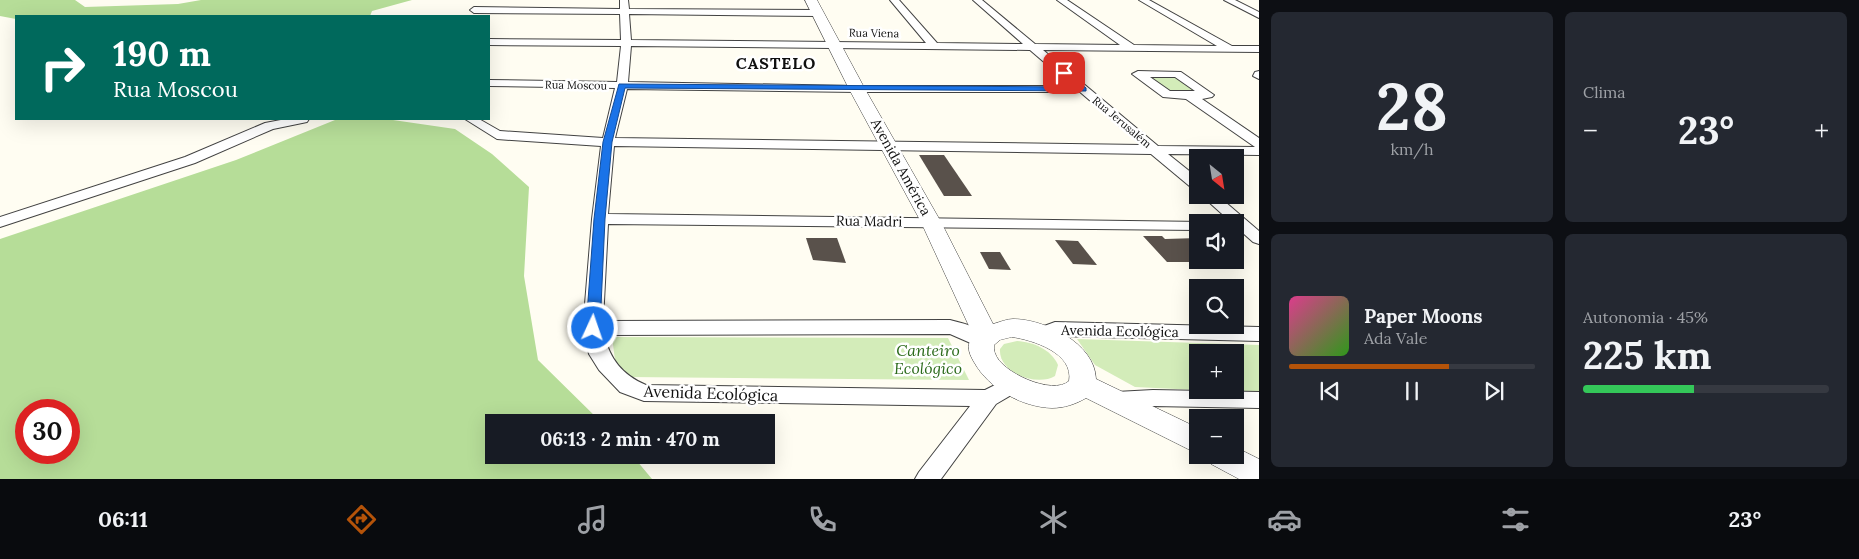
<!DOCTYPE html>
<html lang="pt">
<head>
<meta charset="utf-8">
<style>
  body { margin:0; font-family:Lora,serif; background:#242831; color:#f1f3f6; height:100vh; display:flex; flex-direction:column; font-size:19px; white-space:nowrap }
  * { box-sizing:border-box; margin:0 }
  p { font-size:16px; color:#9ea1a6 }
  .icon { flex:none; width:28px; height:28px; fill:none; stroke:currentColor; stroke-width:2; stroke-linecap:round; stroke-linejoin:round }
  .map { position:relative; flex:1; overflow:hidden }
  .details { display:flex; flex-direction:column; gap:12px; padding:12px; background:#0d0f14; width:600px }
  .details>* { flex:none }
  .hud { position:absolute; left:15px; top:15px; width:475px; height:105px; border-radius:0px; box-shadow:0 5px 20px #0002; background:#00695c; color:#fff; overflow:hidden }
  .needle { width:32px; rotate:150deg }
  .fabs { position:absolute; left:1189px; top:149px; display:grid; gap:10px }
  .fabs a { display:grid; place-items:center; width:55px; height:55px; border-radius:0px; background:#171b24; box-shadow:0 5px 20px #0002; font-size:25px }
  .speed { position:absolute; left:15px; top:399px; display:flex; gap:10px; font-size:25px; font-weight:700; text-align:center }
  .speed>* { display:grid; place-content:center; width:65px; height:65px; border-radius:50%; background:#171b24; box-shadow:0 5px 20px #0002; line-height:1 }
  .speed .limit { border:8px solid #d22; background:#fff; color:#111 }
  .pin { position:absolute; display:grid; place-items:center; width:42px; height:42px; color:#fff; margin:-21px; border-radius:10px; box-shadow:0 2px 8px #0006 }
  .me { position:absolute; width:55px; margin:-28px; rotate:3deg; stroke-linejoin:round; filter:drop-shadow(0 0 4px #0008) }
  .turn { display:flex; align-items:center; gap:18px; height:105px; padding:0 15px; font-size:22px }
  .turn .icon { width:65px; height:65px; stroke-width:2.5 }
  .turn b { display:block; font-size:35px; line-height:42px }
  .big { font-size:38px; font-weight:700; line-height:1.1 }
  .details .tile { flex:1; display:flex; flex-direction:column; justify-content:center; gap:8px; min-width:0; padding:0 18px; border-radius:8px; background:#242831 }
  .details .dial { align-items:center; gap:0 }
  .dial b { font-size:65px; line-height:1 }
  .song { display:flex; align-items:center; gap:15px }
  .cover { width:60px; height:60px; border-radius:8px; background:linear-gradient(135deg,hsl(330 70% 55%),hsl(110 70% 35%)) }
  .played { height:5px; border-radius:2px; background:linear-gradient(90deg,#b45309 65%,#363941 65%) }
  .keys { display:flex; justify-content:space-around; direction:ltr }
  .heat { display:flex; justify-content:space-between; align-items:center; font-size:28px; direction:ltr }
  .charge { height:8px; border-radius:4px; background:linear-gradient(90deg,#34c759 45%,#363941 0) }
  .details .tiles { flex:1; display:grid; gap:12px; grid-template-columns:repeat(2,1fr) }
  .trip { position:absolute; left:485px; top:414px; width:290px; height:50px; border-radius:0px; background:#171b24; box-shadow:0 5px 20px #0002; font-weight:700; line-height:50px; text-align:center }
  .tabs { display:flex; height:80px; justify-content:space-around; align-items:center; background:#090b0e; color:#9ea1a6 }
  .tabs .icon { width:35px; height:35px }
  .tabs .active { color:#b45309 }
  .tabs b { font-size:22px; color:#f1f3f6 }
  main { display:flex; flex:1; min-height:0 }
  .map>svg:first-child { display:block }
</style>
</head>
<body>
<main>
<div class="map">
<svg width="1259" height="479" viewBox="0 0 1259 479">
  <rect width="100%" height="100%" fill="#fffdf2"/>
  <!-- green -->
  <g fill="#d3ecb9">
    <polygon points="1149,76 1174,76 1196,91 1170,91"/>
    <polygon points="612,337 948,338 969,380 628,377 615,360"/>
    <polygon points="1077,339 1259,345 1259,392 1208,390 1235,390 1235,352 1198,352 1197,390 1135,387 1095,365"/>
    <path d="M1017 341C1033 342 1051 349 1058 365L1055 376C1037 387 998 373 1000 349L1004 344Z"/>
  </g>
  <!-- forest -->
  <g fill="#b6dd98" fill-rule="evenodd">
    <polygon points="0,0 75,0 85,7 178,4 201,0 412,0 372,11 370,16 16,16 16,19 0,16"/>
    <path d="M335 120H393L455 129 492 154 529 187 524 276 538 360 601 422H494V455H632L652 479H0V239L236 160ZM26 410H69V452H26Z"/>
  </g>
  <!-- building -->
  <g fill="#59514b">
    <polygon points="919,155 944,155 972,196 944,196"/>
    <polygon points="1143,236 1162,236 1165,239 1198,238 1198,262 1167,262"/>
    <polygon points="806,238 837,238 846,263 813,260"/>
    <polygon points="1055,240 1078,241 1097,265 1073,264"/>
    <polygon points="980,252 1000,252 1011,270 989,269"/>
  </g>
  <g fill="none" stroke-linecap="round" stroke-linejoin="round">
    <defs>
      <g id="minor">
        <path d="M620 0H628L629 9 818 10 823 13 818 16 629 14 631 40 926 43 890 0H899L937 43 1023 44 973 0H982L1035 44 1120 45 1057 0H1067L1134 45 1217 46 1139 0H1149L1232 46H1259V52L1043 50 1158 146 1255 147 1186 99 1163 97 1132 74 1138 71 1181 72 1214 95 1212 97 1202 99 1259 138V155L1168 154 1198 178V190L1193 189 1151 154 614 146 608 214 1204 222H1198V230L608 224 603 321 950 320C964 324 984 327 992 341L989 346 982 348 950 334 604 335C610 359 622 375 646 385L985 390 1011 377 1018 379 1021 385 1018 391 996 404 941 479H915L919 472 970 406 644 401 620 392 599 370 589 354 583 328 592 219 601 146 497 139 465 119H479L500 131 603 138 615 88 489 86V80L617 82 621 46 489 45V39L621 40 620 14 474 13 470 10 474 7 620 9ZM631 46 1030 50 1072 86H857L628 82ZM1150 77H1175L1195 91H1170ZM627 89 857 92H1080L1142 145 615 138Z"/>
        <polygon points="1224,0 1235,0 1259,12 1259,18"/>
        <polygon points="1259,71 1259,79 1253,76 1255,72"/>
        <polygon points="286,119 309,119 307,122 273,129 195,163 0,227 0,217 185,157 265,123"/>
        <polygon points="1201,195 1217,195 1259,231 1259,244 1253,242 1235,226 1235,222 1231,222"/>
        <polygon points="1055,322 1259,327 1259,341 1057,336 1043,341 1036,339 1033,334 1036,329"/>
        <polygon points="1153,390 1259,392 1259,408 1153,406 1116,408 1108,406 1105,400 1108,394 1116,392"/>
      </g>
      <g id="tertiary">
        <path d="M805 0H817L865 89 941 222 993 324C1000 322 1007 319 1013 319 1044 319 1095 343 1096 379L1198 428V454L1086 398C1076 404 1064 408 1052 408 1022 407 989 389 974 362 968 352 966 344 974 334L968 324 921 222 849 89ZM1012 337C1033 340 1074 353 1069 381 1053 396 1000 372 995 353 994 352 994 345 994 345L1000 340Z"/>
        <polygon points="1235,447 1259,459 1259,479 1239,479 1211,464 1207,455 1235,455"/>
      </g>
    </defs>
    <!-- minor casing -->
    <use href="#minor" stroke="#424242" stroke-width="2"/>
    <!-- tertiary casing -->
    <use href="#tertiary" stroke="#424242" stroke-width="1"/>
    <!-- minor -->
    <use href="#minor" fill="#fff" fill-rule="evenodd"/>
    <!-- tertiary -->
    <use href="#tertiary" fill="#fff" fill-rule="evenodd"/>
  </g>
  <!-- route -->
  <polygon fill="#1a73e8" stroke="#114b97" points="1062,72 1067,72 1086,88 1086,91 625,88 612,142 605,219 600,328 598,331 588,331 586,328 594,219 603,142 619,84 1076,87 1062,75"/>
  <g text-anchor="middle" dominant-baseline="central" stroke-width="5" stroke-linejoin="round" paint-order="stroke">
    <!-- far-street labels -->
    <g font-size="11" fill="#0f0f0f" stroke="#fff">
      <text transform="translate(874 33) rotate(1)">Rua Viena</text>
      <text transform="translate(576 85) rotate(1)">Rua Moscou</text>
      <text transform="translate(1122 122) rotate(40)">Rua Jerusalém</text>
    </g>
    <!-- street labels -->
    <g font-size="14" fill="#0f0f0f" stroke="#fff">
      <text transform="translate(901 167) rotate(61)">Avenida América</text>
      <text transform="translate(869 221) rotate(1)">Rua Madri</text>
      <text transform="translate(1120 331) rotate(1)">Avenida Ecológica</text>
    </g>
    <!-- far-district labels -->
    <g font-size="16" font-weight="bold" letter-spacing="1" fill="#0f0f0f" stroke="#fff">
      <text x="776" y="63">CASTELO</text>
    </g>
    <!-- near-park labels -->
    <g font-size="16" font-style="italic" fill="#2c6b1c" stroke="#fff">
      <text x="928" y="350">Canteiro<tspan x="928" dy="18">Ecológico</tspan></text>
    </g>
    <!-- near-street labels -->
    <g font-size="16" fill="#0f0f0f" stroke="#fff">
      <text transform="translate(711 393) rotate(2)">Avenida Ecológica</text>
    </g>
  </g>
</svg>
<div class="fabs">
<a><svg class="needle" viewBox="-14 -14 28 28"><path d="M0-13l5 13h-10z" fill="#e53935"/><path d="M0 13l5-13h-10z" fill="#9ea1a6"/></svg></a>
<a><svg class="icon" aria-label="sound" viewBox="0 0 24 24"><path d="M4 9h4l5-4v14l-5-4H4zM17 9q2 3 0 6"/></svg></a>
<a><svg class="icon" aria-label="search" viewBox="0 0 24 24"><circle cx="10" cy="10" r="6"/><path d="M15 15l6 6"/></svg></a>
<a>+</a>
<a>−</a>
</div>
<div class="speed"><div class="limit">30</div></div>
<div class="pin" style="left:1064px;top:73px;background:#d93025"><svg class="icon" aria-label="arrive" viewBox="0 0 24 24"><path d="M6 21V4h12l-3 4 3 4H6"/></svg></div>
<svg class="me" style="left:593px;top:328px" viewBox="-20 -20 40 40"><circle r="17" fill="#1a73e8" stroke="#fff" stroke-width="3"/><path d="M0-11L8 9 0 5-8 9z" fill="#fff"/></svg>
<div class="trip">06:13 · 2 min · 470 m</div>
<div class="hud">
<div class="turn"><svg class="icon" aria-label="right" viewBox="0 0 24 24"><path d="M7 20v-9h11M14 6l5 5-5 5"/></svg><div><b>190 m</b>Rua Moscou</div></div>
</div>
</div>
<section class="details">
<div class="tiles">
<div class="tile dial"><b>28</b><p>km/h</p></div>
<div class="tile"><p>Clima</p>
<div class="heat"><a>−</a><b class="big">23°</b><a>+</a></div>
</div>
<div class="tile">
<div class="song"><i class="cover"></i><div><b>Paper Moons</b><p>Ada Vale</p></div></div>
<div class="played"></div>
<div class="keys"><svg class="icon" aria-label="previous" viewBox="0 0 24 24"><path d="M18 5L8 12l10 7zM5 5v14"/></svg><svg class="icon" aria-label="pause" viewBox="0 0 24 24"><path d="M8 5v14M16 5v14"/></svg><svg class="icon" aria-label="next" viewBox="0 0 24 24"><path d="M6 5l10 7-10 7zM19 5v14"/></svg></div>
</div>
<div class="tile"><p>Autonomia · 45%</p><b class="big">225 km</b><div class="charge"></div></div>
</div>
</section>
</main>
<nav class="tabs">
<b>06:11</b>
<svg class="icon active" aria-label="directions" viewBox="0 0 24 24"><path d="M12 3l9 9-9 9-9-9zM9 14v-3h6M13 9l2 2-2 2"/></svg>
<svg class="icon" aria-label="music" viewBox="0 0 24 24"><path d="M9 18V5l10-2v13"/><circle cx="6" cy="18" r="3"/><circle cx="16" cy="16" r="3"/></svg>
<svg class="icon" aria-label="phone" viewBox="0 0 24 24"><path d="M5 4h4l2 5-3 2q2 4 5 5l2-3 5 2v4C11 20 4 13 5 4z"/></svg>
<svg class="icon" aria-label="climate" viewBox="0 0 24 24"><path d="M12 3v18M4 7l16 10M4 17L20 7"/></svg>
<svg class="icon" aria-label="car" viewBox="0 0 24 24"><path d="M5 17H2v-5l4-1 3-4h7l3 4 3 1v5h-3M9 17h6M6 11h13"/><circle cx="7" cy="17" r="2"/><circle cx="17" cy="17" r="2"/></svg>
<svg class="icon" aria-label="filters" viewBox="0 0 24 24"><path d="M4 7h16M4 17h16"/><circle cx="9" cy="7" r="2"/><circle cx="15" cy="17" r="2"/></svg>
<b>23°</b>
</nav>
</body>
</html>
